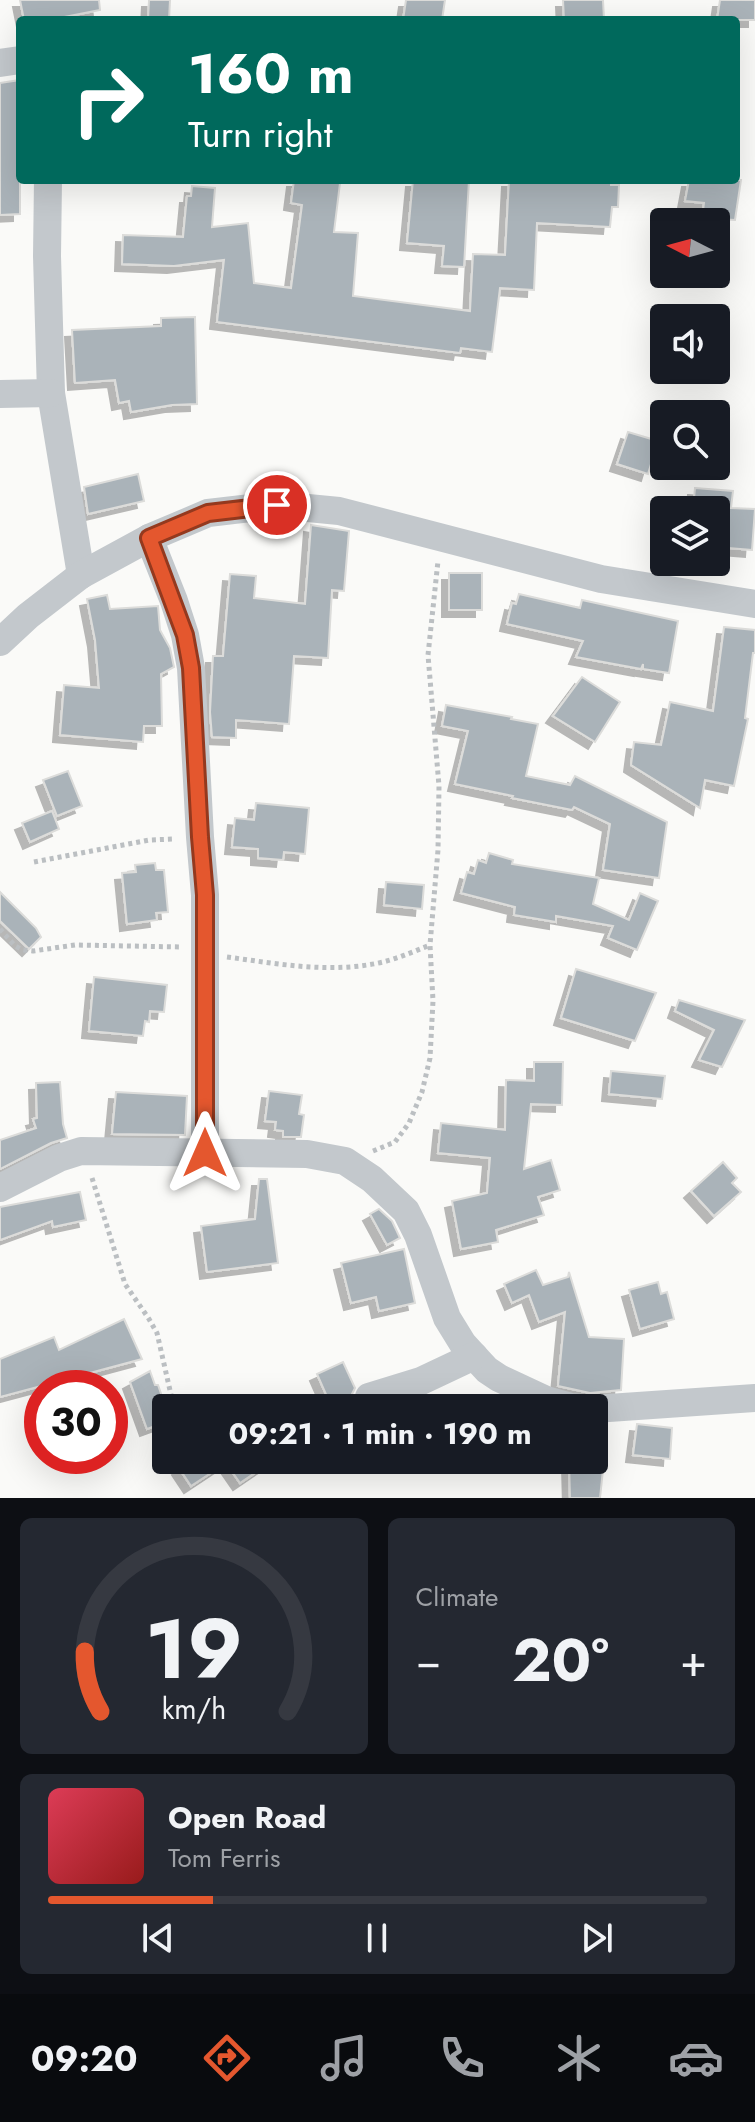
<!DOCTYPE html>
<html lang="en">
<head>
<meta charset="utf-8">
<style>
  body { margin:0; font-family:Jost,sans-serif; background:#242831; color:#f1f3f6; height:100vh; display:flex; flex-direction:column; font-size:30px; white-space:nowrap }
  * { box-sizing:border-box; margin:0 }
  p { font-size:26px; color:#9ea1a6 }
  .icon { flex:none; width:44px; height:44px; fill:none; stroke:currentColor; stroke-width:2; stroke-linecap:round; stroke-linejoin:round }
  .map { position:relative; height:1498px; overflow:hidden }
  .sheet { display:flex; flex-direction:column; gap:20px; padding:20px; background:#0d0f14; flex:1 }
  .sheet>* { flex:none }
  .hud { position:absolute; left:16px; top:16px; width:724px; height:168px; border-radius:8px; box-shadow:0 8px 32px #0002; background:#00695c; color:#fff; overflow:hidden }
  .needle { width:52px; rotate:276deg }
  .buttons { position:absolute; left:650px; top:208px; display:grid; gap:16px }
  .buttons a { display:grid; place-items:center; width:80px; height:80px; border-radius:8px; background:#171b24; box-shadow:0 8px 32px #0002; font-size:40px }
  .speed { position:absolute; left:24px; top:1370px; display:flex; gap:16px; font-size:40px; font-weight:700; text-align:center }
  .speed>* { display:grid; place-content:center; width:104px; height:104px; border-radius:50%; background:#171b24; box-shadow:0 8px 32px #0002; line-height:1 }
  .speed .limit { border:12px solid #d22; background:#fff; color:#111 }
  .pin { position:absolute; display:grid; place-items:center; width:68px; height:68px; color:#fff; margin:-34px; border:4px solid #fff; border-radius:50%; box-shadow:0 2px 8px #0007 }
  .me { position:absolute; width:88px; margin:-44px; rotate:0deg; stroke-linejoin:round; filter:drop-shadow(0 0 6px #0008) }
  .turn { display:flex; align-items:center; gap:28px; height:168px; padding:0 40px; font-size:36px }
  .turn .icon { width:104px; height:104px; stroke-width:2.5 }
  .turn b { display:block; font-size:56px; line-height:68px }
  .big { font-size:60px; font-weight:700; line-height:1.1 }
  .sheet .tile { flex:1; display:flex; flex-direction:column; justify-content:center; gap:12px; min-width:0; padding:0 28px; border-radius:12px; background:#242831 }
  .sheet .dial { align-items:center; gap:0 }
  .dial svg { height:208px; overflow:visible; fill:none; stroke:#363941; stroke-width:7; stroke-linecap:round; text-anchor:middle }
  .dial text { fill:#f1f3f6; stroke:none }
  .song { display:flex; align-items:center; gap:24px }
  .cover { width:96px; height:96px; border-radius:12px; background:linear-gradient(135deg,hsl(350 70% 55%),hsl(0 70% 35%)) }
  .played { height:8px; border-radius:4px; background:linear-gradient(90deg,#e4572e 25%,#363941 25%) }
  .keys { display:flex; justify-content:space-around; direction:ltr }
  .heat { display:flex; justify-content:space-between; align-items:center; font-size:44px; direction:ltr }
  .sheet .tiles { flex:1; display:grid; gap:20px; grid-template-columns:1fr 1fr }
  .tile:last-child { grid-column:span 2 }
  .trip { position:absolute; left:152px; top:1394px; width:456px; height:80px; border-radius:8px; background:#171b24; box-shadow:0 8px 32px #0002; font-weight:700; line-height:80px; text-align:center }
  .tabs { display:flex; height:128px; justify-content:space-around; align-items:center; background:#090b0e; color:#9ea1a6 }
  .tabs .icon { width:56px; height:56px }
  .tabs .current { color:#e4572e }
  .tabs b { font-size:36px; color:#f1f3f6 }
  .map>svg:first-child { display:block }
</style>
</head>
<body>
<div class="map">
<svg width="755" height="1498" viewBox="0 0 755 1498">
  <defs>
    <filter id="shadow"><feDropShadow dx="-7" dy="7" stdDeviation="0" flood-color="#0004"/></filter>
  </defs>
  <rect width="100%" height="100%" fill="#fafaf8"/>
  <!-- building -->
  <g fill="#aab3b9" stroke="#dcdcda" stroke-width="2" filter="url(#shadow)">
    <polygon points="20,0 99,0 100,10 49,20 24,20"/>
    <polygon points="149,0 170,0 169,20 148,20"/>
    <polygon points="406,0 445,0 442,20 403,20"/>
    <polygon points="563,0 603,0 604,20 564,20"/>
    <polygon points="720,0 755,0 755,20 717,20"/>
    <polygon points="20,80 20,214 0,215 0,83"/>
    <polygon points="294,180 319,180 340,183 334,232 358,233 353,296 470,311 473,254 505,255 509,180 611,180 611,185 619,185 618,207 612,207 610,227 537,223 534,290 500,288 492,352 461,348 460,353 217,322 224,260 174,266 122,264 123,235 183,237 187,196 191,196 192,186 215,188 212,227 248,223 254,283 291,288 302,205 291,203"/>
    <polygon points="413,180 469,180 464,267 442,266 444,246 407,243"/>
    <polygon points="689,180 741,180 735,220 702,218 704,203 685,201"/>
    <polygon points="195,317 197,404 172,405 131,412 129,401 119,403 115,380 75,383 72,330 161,326 161,318"/>
    <polygon points="628,432 658,441 648,474 617,464"/>
    <polygon points="138,474 144,501 88,514 84,487"/>
    <polygon points="695,488 733,491 731,508 755,509 752,550 716,547 716,510 693,510"/>
    <polygon points="311,525 349,531 344,591 332,590 328,658 294,656 289,724 236,720 236,738 212,737 210,712 213,656 223,656 230,574 256,576 254,598 305,604"/>
    <rect x="449" y="573" width="33" height="37"/>
    <polygon points="519,594 580,608 582,600 678,621 669,673 643,669 643,664 641,669 576,657 583,641 507,624 512,603 516,604"/>
    <polygon points="107,595 110,609 158,606 160,630 170,648 174,667 161,674 162,726 144,726 143,742 60,735 64,685 99,688 95,640 87,599"/>
    <polygon points="724,627 755,630 755,653 753,653 745,718 748,719 734,786 705,780 700,808 631,765 634,742 661,745 670,702 713,711"/>
    <polygon points="582,677 620,702 595,742 553,716"/>
    <polygon points="446,705 512,717 511,719 538,724 526,776 570,785 575,776 667,822 659,878 603,870 610,824 574,807 572,810 512,798 513,796 455,784 468,731 442,726"/>
    <polygon points="68,771 82,806 57,816 43,780"/>
    <polygon points="256,803 309,808 305,854 284,852 283,860 258,858 258,849 232,847 235,818 254,820"/>
    <polygon points="52,811 59,829 30,842 22,823"/>
    <polygon points="489,853 513,860 512,864 599,878 593,904 629,920 640,893 658,901 637,950 608,938 613,926 556,916 556,922 514,915 515,907 461,893 467,872 474,874 478,860 486,863"/>
    <polygon points="155,863 156,870 164,870 168,912 156,913 157,920 127,924 122,873 136,872 135,865"/>
    <polygon points="386,882 424,885 422,909 384,905"/>
    <polygon points="0,892 36,928 41,937 29,949 0,921"/>
    <polygon points="576,969 656,993 635,1041 561,1018"/>
    <polygon points="94,977 167,985 164,1012 150,1011 149,1022 145,1021 143,1036 89,1031"/>
    <polygon points="679,1000 745,1020 722,1067 699,1060 714,1030 675,1011"/>
    <polygon points="534,1062 563,1062 562,1105 531,1104 524,1169 551,1160 560,1190 538,1197 544,1215 496,1230 498,1242 461,1249 452,1201 487,1193 490,1158 438,1153 441,1123 505,1130 506,1080 534,1081"/>
    <polygon points="611,1071 665,1076 662,1099 609,1094"/>
    <polygon points="60,1082 63,1124 67,1138 51,1143 0,1169 0,1140 36,1128 33,1119 37,1118 36,1083"/>
    <polygon points="269,1091 302,1095 299,1114 304,1115 301,1137 283,1137 283,1131 275,1130 276,1122 265,1121"/>
    <polygon points="116,1092 187,1096 185,1135 112,1134"/>
    <polygon points="723,1162 737,1178 732,1183 741,1192 714,1216 691,1191"/>
    <polygon points="259,1179 267,1179 278,1263 207,1272 201,1226 255,1219"/>
    <polygon points="80,1192 86,1220 53,1227 52,1221 0,1240 0,1207"/>
    <polygon points="379,1209 392,1221 400,1238 387,1245 370,1214"/>
    <polygon points="404,1249 415,1303 379,1311 376,1297 351,1303 341,1263"/>
    <polygon points="536,1270 543,1285 568,1277 569,1272 589,1337 624,1339 621,1390 590,1393 558,1386 565,1312 539,1322 529,1295 512,1303 504,1284"/>
    <polygon points="658,1282 661,1294 667,1292 674,1319 640,1329 629,1290"/>
    <polygon points="124,1319 142,1359 0,1397 0,1359 54,1337 59,1350"/>
    <polygon points="343,1362 355,1388 352,1394 353,1401 356,1408 332,1408 317,1374"/>
    <polygon points="150,1371 155,1385 158,1385 166,1408 166,1422 147,1429 130,1382"/>
    <polygon points="637,1424 672,1428 670,1459 633,1455"/>
    <polygon points="192,1460 274,1460 240,1483 226,1463 191,1486 179,1468"/>
    <polygon points="569,1460 604,1460 600,1498 570,1498"/>
  </g>
  <g fill="none" stroke-linecap="round" stroke-linejoin="round">
    <!-- path -->
    <g stroke="#bbbfc2" stroke-width="5" stroke-dasharray="4 4" stroke-linecap="butt">
      <polyline points="34,862 149,840 175,839"/>
      <polyline points="0,929 15,946 23,950 33,951 75,945 182,947"/>
      <path d="M227 957C280 964 331 974 383 962 399 958 415 951 430 945"/>
      <polyline points="373,1151 395,1142 409,1123 422,1092 430,1058 433,1001 430,945 438,850 439,786 428,655 438,561"/>
      <polyline points="92,1178 125,1284 149,1319 157,1333 174,1408"/>
    </g>
    <!-- minor -->
    <g stroke="#c3c8cc" stroke-width="28">
      <polyline points="0,63 20,60"/>
      <polyline points="48,180 47,256 51,393 81,575"/>
      <polyline points="0,394 51,393"/>
      <polyline points="149,538 174,601 185,635 191,668 200,837 205,895 205,1153"/>
      <polyline points="0,642 28,616 81,575 149,538 208,513 277,505 339,511 601,579 755,604"/>
      <polyline points="0,1188 59,1158 81,1151 307,1154 345,1161 372,1179 406,1211 418,1235 447,1318 463,1344 474,1356 487,1370 499,1378 546,1400 571,1407 583,1408"/>
      <polyline points="369,1397 421,1381 474,1356"/>
      <polyline points="594,1409 755,1398"/>
    </g>
  </g>
  <g fill="none" stroke-linecap="round" stroke-linejoin="round">
    <defs>
      <polyline id="route" points="205,1153 205,895 200,837 191,668 185,635 149,538 208,513 277,505"/>
    </defs>
    <!-- route casing -->
    <use href="#route" stroke="#94391e" stroke-width="20"/>
    <!-- route -->
    <use href="#route" stroke="#e4572e" stroke-width="14"/>
  </g>
</svg>
<div class="buttons">
<a><svg class="needle" viewBox="-14 -14 28 28"><path d="M0-13l5 13h-10z" fill="#e53935"/><path d="M0 13l5-13h-10z" fill="#9ea1a6"/></svg></a>
<a><svg class="icon" aria-label="sound" viewBox="0 0 24 24"><path d="M4 9h4l5-4v14l-5-4H4zM17 9q2 3 0 6"/></svg></a>
<a><svg class="icon" aria-label="search" viewBox="0 0 24 24"><circle cx="10" cy="10" r="6"/><path d="M15 15l6 6"/></svg></a>
<a><svg class="icon" aria-label="layers" viewBox="0 0 24 24"><path d="M12 4l9 5-9 5-9-5zM3 14l9 5 9-5"/></svg></a>
</div>
<div class="speed"><div class="limit">30</div></div>
<div class="pin" style="left:277px;top:505px;background:#d93025"><svg class="icon" aria-label="arrive" viewBox="0 0 24 24"><path d="M6 21V4h12l-3 4 3 4H6"/></svg></div>
<svg class="me" style="left:205px;top:1153px" viewBox="-20 -20 40 40"><path d="M0-17L14 15 0 8-14 15z" fill="#e4572e" stroke="#fff" stroke-width="4"/></svg>
<div class="trip">09:21 · 1 min · 190 m</div>
<div class="hud">
<div class="turn"><svg class="icon" aria-label="right" viewBox="0 0 24 24"><path d="M7 20v-9h11M14 6l5 5-5 5"/></svg><div><b>160 m</b>Turn right</div></div>
</div>
</div>
<section class="sheet">
<div class="tiles">
<div class="tile dial"><svg viewBox="0 0 100 80">
<path d="M14 69A42 42 0 1 1 86 69"/>
<path d="M14 69A42 42 0 0 1 8 46" stroke="#e4572e"/>
<text x="50" y="56" font-size="32" font-weight="700">19</text>
<text x="50" y="72" font-size="11">km/h</text>
</svg></div>
<div class="tile"><p>Climate</p>
<div class="heat"><a>−</a><b class="big">20°</b><a>+</a></div>
</div>
<div class="tile">
<div class="song"><i class="cover"></i><div><b>Open Road</b><p>Tom Ferris</p></div></div>
<div class="played"></div>
<div class="keys"><svg class="icon" aria-label="previous" viewBox="0 0 24 24"><path d="M18 5L8 12l10 7zM5 5v14"/></svg><svg class="icon" aria-label="pause" viewBox="0 0 24 24"><path d="M8 5v14M16 5v14"/></svg><svg class="icon" aria-label="next" viewBox="0 0 24 24"><path d="M6 5l10 7-10 7zM19 5v14"/></svg></div>
</div>
</div>
</section>
<nav class="tabs">
<b>09:20</b>
<svg class="icon current" aria-label="directions" viewBox="0 0 24 24"><path d="M12 3l9 9-9 9-9-9zM9 14v-3h6M13 9l2 2-2 2"/></svg>
<svg class="icon" aria-label="music" viewBox="0 0 24 24"><path d="M9 18V5l10-2v13"/><circle cx="6" cy="18" r="3"/><circle cx="16" cy="16" r="3"/></svg>
<svg class="icon" aria-label="phone" viewBox="0 0 24 24"><path d="M5 4h4l2 5-3 2q2 4 5 5l2-3 5 2v4C11 20 4 13 5 4z"/></svg>
<svg class="icon" aria-label="climate" viewBox="0 0 24 24"><path d="M12 3v18M4 7l16 10M4 17L20 7"/></svg>
<svg class="icon" aria-label="car" viewBox="0 0 24 24"><path d="M5 17H2v-5l4-1 3-4h7l3 4 3 1v5h-3M9 17h6M6 11h13"/><circle cx="7" cy="17" r="2"/><circle cx="17" cy="17" r="2"/></svg>
</nav>
</body>
</html>
